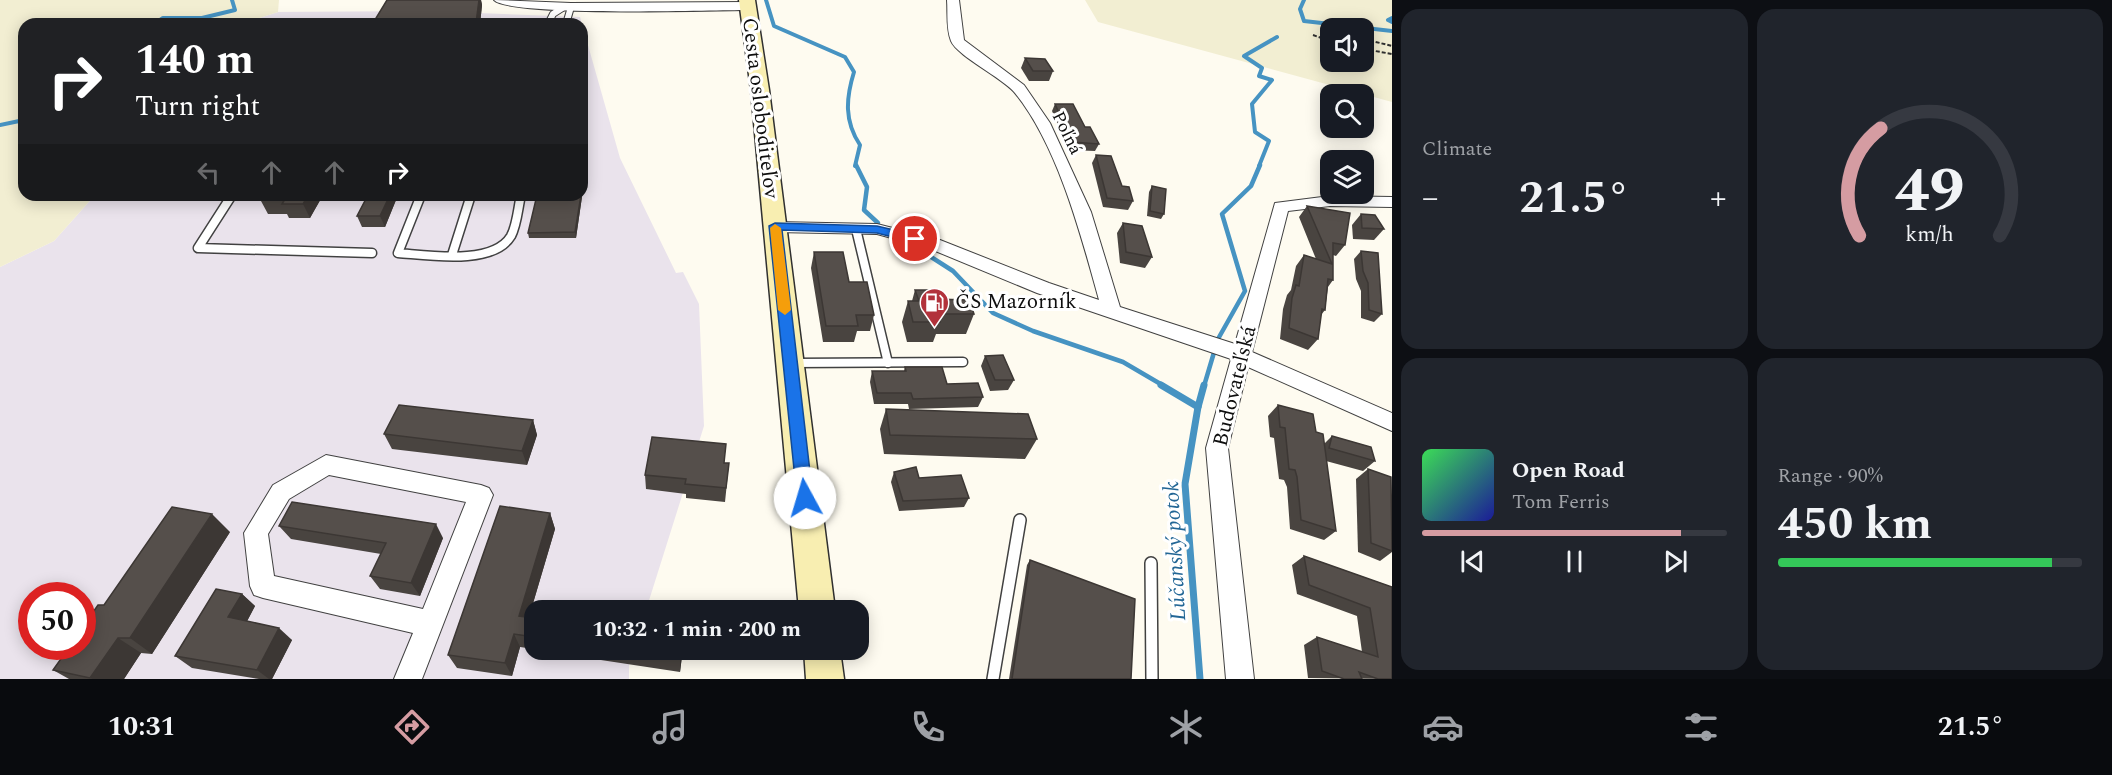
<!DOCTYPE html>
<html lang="en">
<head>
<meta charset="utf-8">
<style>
  body { margin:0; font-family:Spectral,serif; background:#20242c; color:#f1f3f6; height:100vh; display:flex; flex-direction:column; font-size:22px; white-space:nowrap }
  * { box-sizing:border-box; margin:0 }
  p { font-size:20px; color:#9ea1a6 }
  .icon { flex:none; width:33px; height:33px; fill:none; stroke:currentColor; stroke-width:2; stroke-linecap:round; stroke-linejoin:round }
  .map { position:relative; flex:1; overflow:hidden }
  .side { display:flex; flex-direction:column; gap:9px; padding:9px; background:#0d0f14; width:720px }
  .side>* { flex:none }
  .banner { position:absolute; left:18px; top:18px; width:570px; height:183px; border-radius:18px; box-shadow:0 3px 15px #0003; background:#202124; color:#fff; overflow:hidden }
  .fabs { position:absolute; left:1320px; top:18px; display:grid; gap:12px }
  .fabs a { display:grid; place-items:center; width:54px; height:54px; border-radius:12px; background:#171b24; box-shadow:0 3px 15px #0003; font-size:30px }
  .speed { position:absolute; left:18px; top:582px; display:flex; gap:12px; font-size:30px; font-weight:700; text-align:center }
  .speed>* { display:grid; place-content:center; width:78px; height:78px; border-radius:50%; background:#171b24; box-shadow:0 3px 15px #0003; line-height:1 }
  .speed .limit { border:9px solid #d22; background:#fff; color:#111 }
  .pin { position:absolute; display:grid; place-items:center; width:51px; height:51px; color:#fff; margin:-26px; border:3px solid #fff; border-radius:50%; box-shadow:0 2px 6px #0007 }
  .me { position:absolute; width:66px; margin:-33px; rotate:354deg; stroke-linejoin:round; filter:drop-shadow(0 0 4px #0008) }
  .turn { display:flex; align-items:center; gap:21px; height:126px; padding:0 18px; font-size:27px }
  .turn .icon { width:78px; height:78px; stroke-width:2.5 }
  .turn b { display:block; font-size:42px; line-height:51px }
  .lanes { display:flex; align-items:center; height:57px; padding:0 18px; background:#0003; justify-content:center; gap:30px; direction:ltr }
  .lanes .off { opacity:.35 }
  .big { font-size:45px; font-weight:700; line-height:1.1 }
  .side .tile { flex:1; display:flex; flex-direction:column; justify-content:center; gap:9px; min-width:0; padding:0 21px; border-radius:18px; background:#20242c }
  .side .dial { align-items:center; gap:0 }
  .dial svg { height:156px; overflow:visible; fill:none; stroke:#363941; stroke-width:7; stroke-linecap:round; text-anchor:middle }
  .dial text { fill:#f1f3f6; stroke:none }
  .song { display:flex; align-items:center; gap:18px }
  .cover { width:72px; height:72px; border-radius:9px; background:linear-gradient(135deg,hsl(130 70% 55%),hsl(240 70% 35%)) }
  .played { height:6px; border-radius:3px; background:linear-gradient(90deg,#d59ca2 85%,#363941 85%) }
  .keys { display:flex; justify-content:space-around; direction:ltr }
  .heat { display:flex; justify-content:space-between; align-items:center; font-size:33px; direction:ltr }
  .charge { height:9px; border-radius:4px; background:linear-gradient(90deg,#34c759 90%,#363941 0) }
  .side .tiles { flex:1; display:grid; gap:9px; grid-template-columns:repeat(2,1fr) }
  .trip { position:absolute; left:524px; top:600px; width:345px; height:60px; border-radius:18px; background:#171b24; box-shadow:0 3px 15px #0003; font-weight:700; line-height:60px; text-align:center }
  .dock { display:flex; height:96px; justify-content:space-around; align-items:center; background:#090b0e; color:#9ea1a6 }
  .dock .icon { width:42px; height:42px }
  .dock .current { color:#d59ca2 }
  .dock b { font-size:27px; color:#f1f3f6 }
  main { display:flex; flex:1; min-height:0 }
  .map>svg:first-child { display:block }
</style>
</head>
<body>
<main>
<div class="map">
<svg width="1392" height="679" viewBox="0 0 1392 679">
  <rect width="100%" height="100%" fill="#fefbf0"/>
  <!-- industrial -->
  <g fill="#eae3ec" fill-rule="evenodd">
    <polygon points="428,11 580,17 582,24 241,24 278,12"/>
    <path d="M582 24 620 158 676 273 683 272 699 304 704 426 646 610H534V650H634L629 664V679H0V267L54 241 95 195H582ZM32 596H82V646H32Z"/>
  </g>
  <!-- farmland -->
  <g fill="#f2eed2" fill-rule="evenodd">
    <polygon points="0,0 279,0 278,12 241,24 24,24 24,195 95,195 54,241 0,267"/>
    <path d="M1085 0H1392V102L1098 22ZM1330 28H1364V62H1330Z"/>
  </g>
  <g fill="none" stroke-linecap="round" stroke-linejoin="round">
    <!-- stream-far2 -->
    <g stroke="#4693c2" stroke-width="4">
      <path d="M766 0 774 26 845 57 854 72C846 98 844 121 860 145L855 166"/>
      <polyline points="1304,0 1300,9 1304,21 1392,31"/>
      <polyline points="1392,18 1388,20 1392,22"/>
      <polyline points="154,24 163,18 202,18 235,10 232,0"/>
      <polyline points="0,125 24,120"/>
      <polyline points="1259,166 1269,141 1255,132 1252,104 1272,80 1259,76 1262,68 1244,56 1277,37"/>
    </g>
    <!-- stream-far1 -->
    <g stroke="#4693c2" stroke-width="4.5">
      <polyline points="856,165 867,187 864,210 878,223"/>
      <polyline points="903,239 953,271 993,313 1033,331 1123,362 1164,386"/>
      <polyline points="1204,386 1218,339 1245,291 1222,214 1251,186 1260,165"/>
    </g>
    <!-- stream -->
    <g stroke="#4693c2" stroke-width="7">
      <polyline points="1161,385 1198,407"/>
      <polyline points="1200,679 1185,484 1198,407 1204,385"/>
    </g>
    <defs>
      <g id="service-far2">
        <polyline points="548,24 553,14 564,7"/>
        <polyline points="566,24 571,7"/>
      </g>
      <g id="service-far1">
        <polyline points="232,195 198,248 372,253"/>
        <path d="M421 195 398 253C427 255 493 266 511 236 517 225 518 208 521 195"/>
        <polyline points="856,229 888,363"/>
        <polyline points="452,255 471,195"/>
        <polyline points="793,363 963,362"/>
      </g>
      <g id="service">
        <polyline points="1151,563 1152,679"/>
        <polyline points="993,679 1020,520"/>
      </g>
      <g id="minor">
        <path d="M494 0 571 3 747 2 753 6 747 10C711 10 511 17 494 0Z"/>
        <path d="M947 0H959L964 40 1024 85 1050 123 1091 212 1120 307 1235 344 1275 203 1330 196 1392 197V207L1330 206 1288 211 1252 352 1392 413V431L1248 367 1228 448 1254 679H1226L1206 448 1231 359 1037 293 928 248 877 234 775 232 767 227 775 222 877 224 940 240 1049 283 1099 300C1081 235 1058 146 1015 93 1003 78 957 56 951 41 946 28 948 13 947 0Z"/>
        <path d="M326 455 481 485 489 488 493 495 422 679H394L413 633 263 598 254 595 250 586 244 533 273 485ZM329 475 466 502 423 609 274 576 268 534 289 499Z"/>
      </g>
      <g id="secondary">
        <polygon points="739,0 755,0 769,90 835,610 799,610 751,90"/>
        <polygon points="804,650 840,650 844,679 806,679"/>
      </g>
    </defs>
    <!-- service-far2 casing -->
    <use href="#service-far2" stroke="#414141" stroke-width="8"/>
    <!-- service-far1 casing -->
    <use href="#service-far1" stroke="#414141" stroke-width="11"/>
    <!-- service casing -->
    <use href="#service" stroke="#414141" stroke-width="14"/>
    <!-- minor casing -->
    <use href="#minor" stroke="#414141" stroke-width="2"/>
    <!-- secondary casing -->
    <use href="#secondary" stroke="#303030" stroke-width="3"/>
    <!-- path -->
    <g stroke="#303030" stroke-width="2" stroke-dasharray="4 2" stroke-linecap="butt">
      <polyline points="1321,29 1330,31"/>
      <polyline points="1313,35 1330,41"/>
      <polyline points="1364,39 1392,46"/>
      <polyline points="1364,49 1392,54"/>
    </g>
    <!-- service-far2 -->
    <use href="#service-far2" stroke="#fff" stroke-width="6"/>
    <!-- service-far1 -->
    <use href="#service-far1" stroke="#fff" stroke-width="8"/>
    <!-- service -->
    <use href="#service" stroke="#fff" stroke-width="11"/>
    <!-- minor -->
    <use href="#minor" fill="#fff" fill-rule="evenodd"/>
    <!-- secondary -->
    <use href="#secondary" fill="#f8eeb1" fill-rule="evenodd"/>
  </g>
  <!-- wall -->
  <g fill="#494440">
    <polygon points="387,0 481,0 482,5 480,24 373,24"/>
    <polygon points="1025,58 1053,71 1049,81 1029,81 1021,68"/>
    <polygon points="1055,104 1085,127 1099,144 1095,151 1069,150 1052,111"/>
    <polygon points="1096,155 1133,201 1128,210 1103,207 1092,163"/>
    <polygon points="584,183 576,238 529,238 528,233"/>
    <polygon points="1152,186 1164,214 1161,219 1147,216 1149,192"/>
    <polygon points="240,195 323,195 310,218 289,218 287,214 268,214 261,201 248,201 245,195"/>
    <polygon points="368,195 398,195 385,227 362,227 357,216"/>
    <polygon points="1307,206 1345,245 1336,256 1333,255 1333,280 1328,287 1325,310 1321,315 1318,339 1308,350 1280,339 1283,309 1287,295 1291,290 1296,266 1304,255 1316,259 1299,217"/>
    <polygon points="1361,214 1384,229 1374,240 1353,239 1352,225"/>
    <polygon points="1123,223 1152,257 1145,268 1120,263 1117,233"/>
    <polygon points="1361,251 1382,314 1374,322 1361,318 1361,291 1356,279 1354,259"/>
    <polygon points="814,252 849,282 874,315 870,331 857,331 854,342 823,342 811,268"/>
    <polygon points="915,290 933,299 974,314 966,334 936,334 933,342 907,342 902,322 908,301 912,301"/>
    <polygon points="985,356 1014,380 1008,390 990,391 981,366"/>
    <polygon points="905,367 947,384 983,397 978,407 909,409 908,404 874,404 870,382 872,371 904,371"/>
    <polygon points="1278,405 1316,432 1324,444 1332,436 1375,461 1363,471 1326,461 1336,531 1324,540 1290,529 1287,487 1284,480 1279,479 1274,438 1270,437 1268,416"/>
    <polygon points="886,409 1037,439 1025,459 884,454 880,429"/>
    <polygon points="533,420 537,435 527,465 392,449 384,434"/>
    <polygon points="725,463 729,463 725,502 686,498 686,494 646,489 645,475"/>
    <polygon points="1368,469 1392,512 1392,552 1380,561 1358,552 1356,479"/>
    <polygon points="894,472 969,498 964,507 899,511 891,482"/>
    <polygon points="550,513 555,529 529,617 534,618 534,649 520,647 512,676 457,668 448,655"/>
    <polygon points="279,526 443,538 420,596 380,589 370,576 381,554 291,539"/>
    <polygon points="230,532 152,654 141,653 124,679 69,679 53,670 104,605"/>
    <polygon points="1304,556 1392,587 1392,679 1308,678 1304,645 1317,637 1362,652 1357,616 1297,594 1292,565"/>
    <polygon points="1030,560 1131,679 1009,679 1027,565"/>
    <polygon points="242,594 255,606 247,621 292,640 272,679 259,679 192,668 175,656"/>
    <polygon points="535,650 682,650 682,656 680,672"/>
  </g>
  <!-- shaded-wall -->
  <g fill="#3c3734">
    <polygon points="479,0 481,0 482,5 480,24 476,24"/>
    <polygon points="583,178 584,183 576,238 575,232 581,195 582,195"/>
    <polygon points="308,195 323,195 310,218 303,204"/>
    <polygon points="390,195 398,195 385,227 380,216"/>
    <polygon points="533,420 537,435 527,465 522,451"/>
    <polygon points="550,513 555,529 525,630 519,616"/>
    <polygon points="212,514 230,532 152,654 130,638"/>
    <polygon points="436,524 443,538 420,596 411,583"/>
    <polygon points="242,594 255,606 243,629 228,617"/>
    <polygon points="279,628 292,640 272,679 269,679 257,670"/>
    <polygon points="514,634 520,647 512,676 505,663"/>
    <polygon points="118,638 141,653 124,679 92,679 90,678"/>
    <polygon points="681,650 682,650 682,656 680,672 680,659"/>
  </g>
  <!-- building -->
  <g fill="#554f4b" stroke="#3c3734" stroke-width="1.5">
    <polygon points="387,0 479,0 476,23 453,24 373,23"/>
    <polygon points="283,20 314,20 312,24 280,24"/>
    <polygon points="1025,58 1045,59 1053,71 1033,71"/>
    <polygon points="1055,104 1073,104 1085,127 1090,127 1099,144 1072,142"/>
    <polygon points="1096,155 1111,156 1122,186 1129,187 1133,201 1107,198"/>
    <polygon points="1152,186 1166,189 1164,214 1150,211"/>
    <polygon points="263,195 308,195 303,204 282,204 285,199 260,199"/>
    <polygon points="368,195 390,195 380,216 357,216"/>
    <polygon points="537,195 581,195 575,232 528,233"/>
    <polygon points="1307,206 1350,213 1345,245 1333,243 1333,280 1328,279 1325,310 1322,309 1318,339 1289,328 1292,298 1296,285 1299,286 1304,255 1332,264"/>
    <polygon points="1361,214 1375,215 1384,229 1362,228"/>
    <polygon points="1123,223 1142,226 1152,257 1126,252"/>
    <polygon points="1361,251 1378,253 1382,314 1369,310 1368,283 1363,271"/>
    <polygon points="814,252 843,252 849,282 867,282 874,315 856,315 858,326 826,326"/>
    <polygon points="915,290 930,290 933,299 969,300 974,314 938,314 940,322 913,322 908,301 919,301"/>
    <polygon points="1003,355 1014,380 995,380 985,356"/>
    <polygon points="905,367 942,367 947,384 978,383 983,397 913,399 911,393 877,393 872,371 906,371"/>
    <polygon points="399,405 533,420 522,451 384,434"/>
    <polygon points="1278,405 1313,414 1316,432 1323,434 1336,531 1301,520 1297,477 1295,470 1289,469 1285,428 1280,427"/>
    <polygon points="886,409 1028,414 1037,439 890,435"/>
    <polygon points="1332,436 1371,447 1375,461 1329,448"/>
    <polygon points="652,437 726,444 724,463 729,463 726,488 685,484 686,479 645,475"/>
    <polygon points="916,467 919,478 961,475 969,498 903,501 894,472"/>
    <polygon points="1368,469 1391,477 1392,551 1371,543"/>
    <polygon points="292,502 436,524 411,583 370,576 386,543 279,526"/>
    <polygon points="500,506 550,513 519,616 534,618 534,637 514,634 505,663 448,655"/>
    <polygon points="172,507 212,514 130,638 118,638 90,678 53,670 70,646 82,646 82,628 98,605 104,605"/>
    <polygon points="1304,556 1392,587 1392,679 1378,679 1359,672 1362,679 1344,679 1322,671 1317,637 1378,657 1370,608 1309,585"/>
    <polygon points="1030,560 1135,599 1131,679 1012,679"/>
    <polygon points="216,589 242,594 228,617 279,628 257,670 175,656"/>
    <polygon points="618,650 681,650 680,659"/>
  </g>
  <!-- route -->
  <polygon fill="#1a73e8" stroke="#114b97" stroke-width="1.5" points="775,223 877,226 919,236 921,239 915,243 877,233 782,230 813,498 811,503 805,505 799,503 797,498 769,226"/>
  <!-- slow -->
  <polygon fill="#f59e0b" points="775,224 781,228 791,310 785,315 778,310 770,228"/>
  <!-- icons -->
  <defs>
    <symbol id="fuel-pin" viewBox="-11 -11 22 30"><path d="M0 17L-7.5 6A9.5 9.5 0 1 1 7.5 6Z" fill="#b2323b" stroke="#fff"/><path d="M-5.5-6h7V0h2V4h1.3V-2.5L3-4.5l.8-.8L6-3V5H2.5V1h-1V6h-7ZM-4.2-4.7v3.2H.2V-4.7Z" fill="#fff"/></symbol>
  </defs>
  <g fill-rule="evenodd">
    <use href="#fuel-pin" x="918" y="286" width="33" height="45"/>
  </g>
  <g text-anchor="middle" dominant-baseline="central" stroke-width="6" stroke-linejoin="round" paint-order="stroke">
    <!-- far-street labels -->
    <g font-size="18" fill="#0e0e0e" stroke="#fff">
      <text transform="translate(1067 133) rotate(64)">Poľná</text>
    </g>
    <!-- street labels -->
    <g font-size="21" fill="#0e0e0e" stroke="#fff">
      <text transform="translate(760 108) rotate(83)">Cesta osloboditeľov</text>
      <text transform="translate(1235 386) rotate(-76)">Budovateľská</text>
    </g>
    <!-- poi labels -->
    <g font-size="21" fill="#0e0e0e" stroke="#fff" text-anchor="start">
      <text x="955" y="302">ČS Mazorník</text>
    </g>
    <!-- water labels -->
    <g font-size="22" font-style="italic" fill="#226695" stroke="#fff">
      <text transform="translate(1175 551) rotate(-93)">Lúčanský potok</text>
    </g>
  </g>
</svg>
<div class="fabs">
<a><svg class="icon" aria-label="sound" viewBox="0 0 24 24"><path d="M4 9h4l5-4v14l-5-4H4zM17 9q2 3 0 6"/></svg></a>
<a><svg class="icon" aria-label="search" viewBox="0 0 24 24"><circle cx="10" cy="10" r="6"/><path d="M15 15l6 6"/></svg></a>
<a><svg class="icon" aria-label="layers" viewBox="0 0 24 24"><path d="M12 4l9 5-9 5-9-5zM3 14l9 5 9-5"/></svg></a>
</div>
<div class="speed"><div class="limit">50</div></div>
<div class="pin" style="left:915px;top:239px;background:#d93025"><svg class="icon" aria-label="arrive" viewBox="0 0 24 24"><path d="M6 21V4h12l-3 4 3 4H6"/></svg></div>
<svg class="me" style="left:805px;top:498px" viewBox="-20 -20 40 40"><circle r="19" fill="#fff"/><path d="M0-13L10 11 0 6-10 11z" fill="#1a73e8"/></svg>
<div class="trip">10:32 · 1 min · 200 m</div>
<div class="banner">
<div class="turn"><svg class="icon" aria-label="right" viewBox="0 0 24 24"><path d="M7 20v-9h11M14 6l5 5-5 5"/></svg><div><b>140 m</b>Turn right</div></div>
<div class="lanes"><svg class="icon off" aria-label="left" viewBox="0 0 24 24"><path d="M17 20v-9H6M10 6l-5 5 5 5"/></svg><svg class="icon off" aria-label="ahead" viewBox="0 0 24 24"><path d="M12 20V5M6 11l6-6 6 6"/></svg><svg class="icon off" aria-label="ahead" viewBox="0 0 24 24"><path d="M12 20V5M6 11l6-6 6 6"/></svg><svg class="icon" aria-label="right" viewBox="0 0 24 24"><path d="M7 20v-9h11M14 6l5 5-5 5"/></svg></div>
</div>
</div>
<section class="side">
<div class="tiles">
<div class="tile"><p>Climate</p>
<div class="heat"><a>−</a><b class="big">21.5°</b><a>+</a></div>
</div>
<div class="tile dial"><svg viewBox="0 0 100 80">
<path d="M14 69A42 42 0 1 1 86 69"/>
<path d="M14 69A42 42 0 0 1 25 14" stroke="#d59ca2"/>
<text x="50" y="56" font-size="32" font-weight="700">49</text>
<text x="50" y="72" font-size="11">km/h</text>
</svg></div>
<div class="tile">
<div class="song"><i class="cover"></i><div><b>Open Road</b><p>Tom Ferris</p></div></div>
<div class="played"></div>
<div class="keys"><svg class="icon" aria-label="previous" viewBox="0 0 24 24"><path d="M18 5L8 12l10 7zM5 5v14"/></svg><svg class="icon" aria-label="pause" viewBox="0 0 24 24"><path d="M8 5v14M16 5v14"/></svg><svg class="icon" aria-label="next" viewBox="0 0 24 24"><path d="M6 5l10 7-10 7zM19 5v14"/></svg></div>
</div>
<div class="tile"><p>Range · 90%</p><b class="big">450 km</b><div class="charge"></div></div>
</div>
</section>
</main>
<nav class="dock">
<b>10:31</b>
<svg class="icon current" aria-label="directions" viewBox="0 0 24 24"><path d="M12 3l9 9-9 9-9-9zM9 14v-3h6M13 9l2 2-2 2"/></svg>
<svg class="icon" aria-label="music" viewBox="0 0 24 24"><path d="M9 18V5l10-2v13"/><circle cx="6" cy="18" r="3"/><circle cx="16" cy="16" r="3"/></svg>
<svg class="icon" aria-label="phone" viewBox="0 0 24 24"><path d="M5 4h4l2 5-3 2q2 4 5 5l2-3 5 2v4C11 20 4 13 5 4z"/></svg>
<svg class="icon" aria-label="climate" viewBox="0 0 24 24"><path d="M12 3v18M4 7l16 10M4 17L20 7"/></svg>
<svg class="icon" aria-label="car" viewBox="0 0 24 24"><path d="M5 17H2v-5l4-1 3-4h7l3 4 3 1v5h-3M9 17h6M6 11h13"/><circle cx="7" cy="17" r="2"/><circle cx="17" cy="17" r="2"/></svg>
<svg class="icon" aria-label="filters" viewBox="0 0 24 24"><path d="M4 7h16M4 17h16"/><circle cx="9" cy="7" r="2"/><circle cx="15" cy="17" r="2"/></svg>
<b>21.5°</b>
</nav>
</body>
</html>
